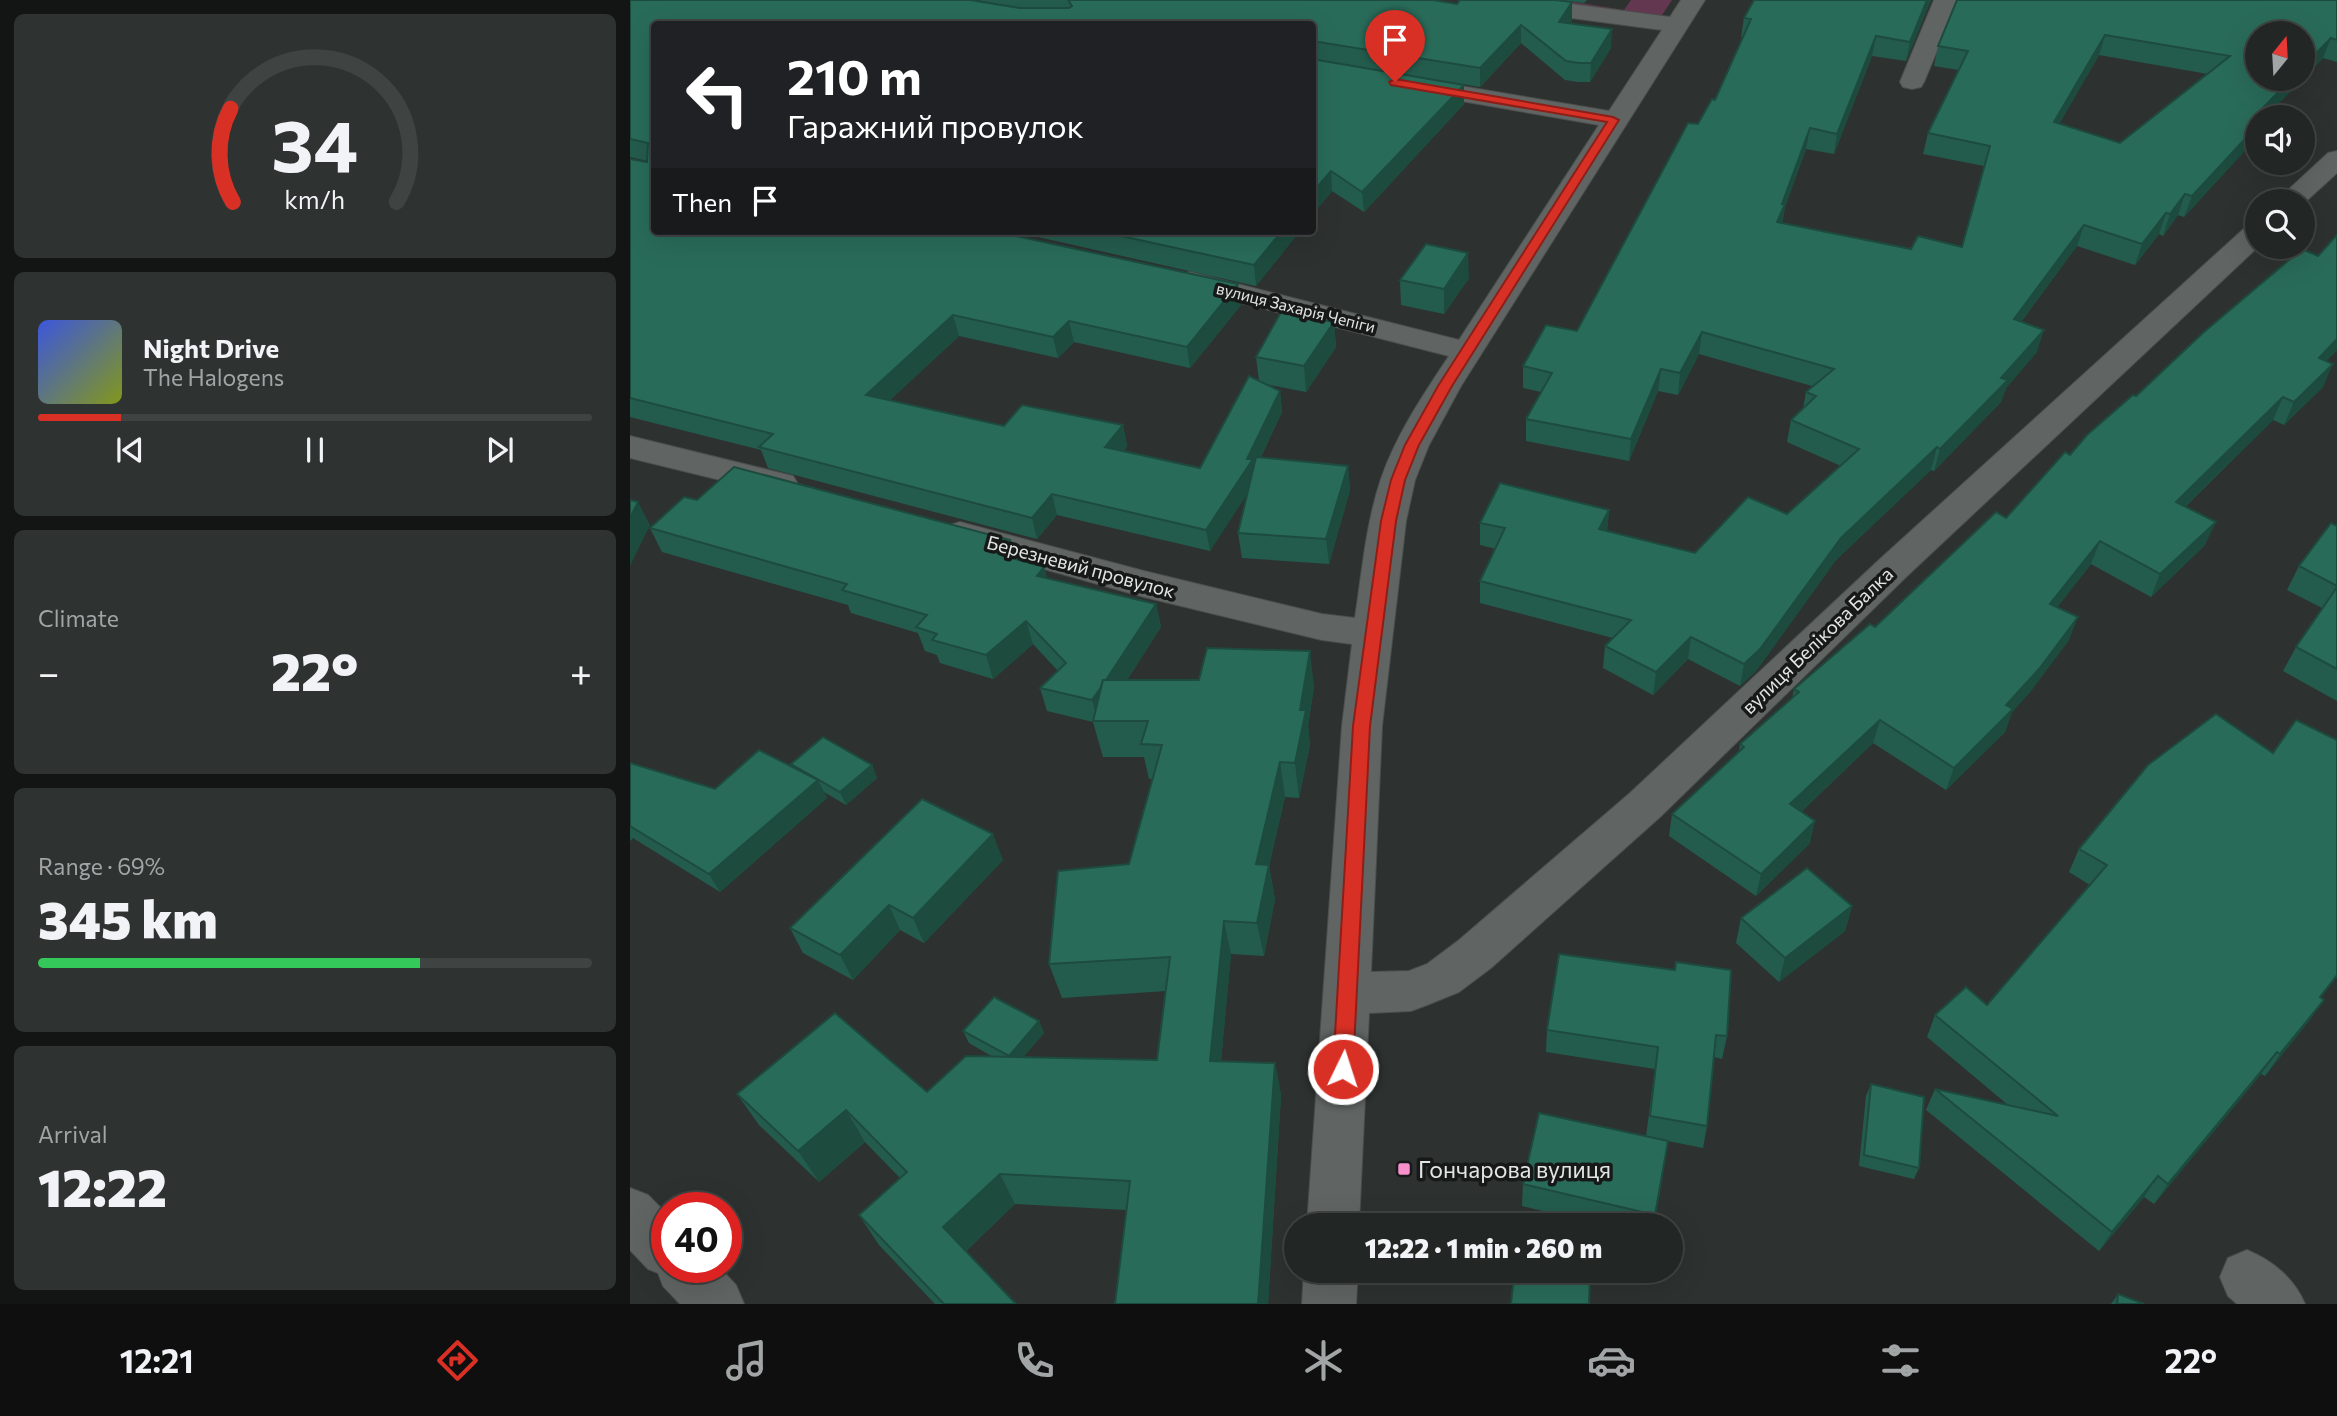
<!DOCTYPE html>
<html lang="en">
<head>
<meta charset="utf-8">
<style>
  body { margin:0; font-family:Commissioner,sans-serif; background:#2e3231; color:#f1f3f6; height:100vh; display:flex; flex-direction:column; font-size:26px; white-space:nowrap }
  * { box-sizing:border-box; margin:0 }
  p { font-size:23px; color:#a2a5a6 }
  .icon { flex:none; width:38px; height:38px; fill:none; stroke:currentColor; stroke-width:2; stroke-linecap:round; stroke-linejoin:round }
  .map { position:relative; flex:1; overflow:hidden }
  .drawer { display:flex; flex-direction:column; gap:14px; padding:14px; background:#131514; width:630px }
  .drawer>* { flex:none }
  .banner { position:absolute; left:21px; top:21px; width:665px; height:214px; border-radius:7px; box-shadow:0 7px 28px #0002,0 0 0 2px #3f4341; background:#202124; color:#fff; overflow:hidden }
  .needle { width:46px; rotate:18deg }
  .controls { position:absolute; left:1615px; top:21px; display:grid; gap:14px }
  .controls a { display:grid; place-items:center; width:70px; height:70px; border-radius:50%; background:#222624; box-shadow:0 7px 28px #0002,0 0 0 2px #3f4341; font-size:35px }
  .speed { position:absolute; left:21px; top:1192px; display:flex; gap:14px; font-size:35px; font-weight:700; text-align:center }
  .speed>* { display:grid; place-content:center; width:91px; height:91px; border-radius:50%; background:#222624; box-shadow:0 7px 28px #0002,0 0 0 2px #3f4341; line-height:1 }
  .speed .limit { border:10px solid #d22; background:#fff; color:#111 }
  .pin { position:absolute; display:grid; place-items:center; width:60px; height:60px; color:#fff; margin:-72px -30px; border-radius:50% 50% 50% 0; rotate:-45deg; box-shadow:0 0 7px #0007 }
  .pin .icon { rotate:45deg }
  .me { position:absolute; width:77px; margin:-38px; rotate:4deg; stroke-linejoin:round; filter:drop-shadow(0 0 5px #0008) }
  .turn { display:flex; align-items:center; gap:24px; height:147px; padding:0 21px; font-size:32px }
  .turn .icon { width:91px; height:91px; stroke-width:2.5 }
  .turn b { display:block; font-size:49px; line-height:60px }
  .then { display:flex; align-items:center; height:66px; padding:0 21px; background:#0003; gap:14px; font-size:26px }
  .big { font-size:52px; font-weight:800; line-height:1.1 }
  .drawer .widget { flex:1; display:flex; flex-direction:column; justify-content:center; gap:10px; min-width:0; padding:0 24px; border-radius:10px; background:#2e3231 }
  .drawer .dial { align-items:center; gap:0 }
  .dial svg { height:182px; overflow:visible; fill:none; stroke:#3f4341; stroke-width:7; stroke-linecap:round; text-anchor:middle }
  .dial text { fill:#f1f3f6; stroke:none }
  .song { display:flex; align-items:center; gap:21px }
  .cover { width:84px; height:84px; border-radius:10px; background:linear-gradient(135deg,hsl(230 70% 55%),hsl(70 70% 35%)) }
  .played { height:7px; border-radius:4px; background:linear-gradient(90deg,#d93025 15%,#3f4341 15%) }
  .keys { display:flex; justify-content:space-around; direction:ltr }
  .heat { display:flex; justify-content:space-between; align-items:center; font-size:38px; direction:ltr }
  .charge { height:10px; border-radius:5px; background:linear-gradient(90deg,#34c759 69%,#3f4341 0) }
  .trip { position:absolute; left:654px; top:1213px; width:399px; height:70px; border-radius:35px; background:#222624; box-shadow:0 7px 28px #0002,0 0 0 2px #3f4341; font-weight:800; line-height:70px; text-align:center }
  .tab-bar { display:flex; height:112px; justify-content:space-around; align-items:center; background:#0e0f0e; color:#a2a5a6 }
  .tab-bar .icon { width:49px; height:49px }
  .tab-bar .current { color:#d93025 }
  .tab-bar b { font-size:32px; color:#f1f3f6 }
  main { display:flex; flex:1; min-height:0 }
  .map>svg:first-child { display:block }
</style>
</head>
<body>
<main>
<section class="drawer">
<div class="widget dial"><svg viewBox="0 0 100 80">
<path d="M14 69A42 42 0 1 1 86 69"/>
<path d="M14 69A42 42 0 0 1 13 28" stroke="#d93025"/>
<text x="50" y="56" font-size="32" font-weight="700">34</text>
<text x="50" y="72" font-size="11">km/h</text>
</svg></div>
<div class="widget">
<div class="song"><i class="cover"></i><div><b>Night Drive</b><p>The Halogens</p></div></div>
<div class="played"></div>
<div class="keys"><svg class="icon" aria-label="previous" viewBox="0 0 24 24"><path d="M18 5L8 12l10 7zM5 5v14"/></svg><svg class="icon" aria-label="pause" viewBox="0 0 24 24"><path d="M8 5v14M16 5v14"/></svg><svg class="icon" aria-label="next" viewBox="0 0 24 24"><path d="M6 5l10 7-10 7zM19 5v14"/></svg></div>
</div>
<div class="widget"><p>Climate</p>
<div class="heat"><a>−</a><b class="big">22°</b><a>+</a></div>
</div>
<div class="widget"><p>Range · 69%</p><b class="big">345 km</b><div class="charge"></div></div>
<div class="widget"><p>Arrival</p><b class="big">12:22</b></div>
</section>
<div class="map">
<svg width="1707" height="1304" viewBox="0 0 1707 1304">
  <rect width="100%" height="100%" fill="#2d3230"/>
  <!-- green -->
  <polygon fill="#633750" points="886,0 931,0 994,10 1001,0 1042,0 1032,15 1026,17"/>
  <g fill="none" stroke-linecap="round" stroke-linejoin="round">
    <defs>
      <g id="minor">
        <path d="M846 0H910L1040 17 1051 0H1075L831 386 799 445 785 480 776 521 752 726 741 972 779 971 797 964 829 940 1000 793 1250 559 1618 225 1628 223V247L1276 577 1030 817 861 968 829 992 797 1005 781 1011 739 1013 729 1225H677L712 726 722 644 692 640 514 597 317 542 312 534 317 526 330 522 514 571 692 614 725 618C732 572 736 523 751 479 766 435 793 395 819 356L549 287 545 281 549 275 560 272 829 340 969 125 682 75V61L979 111 1032 30 858 7 850 5Z"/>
        <polygon points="1304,0 1328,0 1294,82 1291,87 1282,89 1273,87 1270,82"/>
        <polygon points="1707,151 1707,173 1673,204 1673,201 1646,201 1698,153"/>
        <polygon points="0,436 163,476 168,484 163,492 151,495 0,458"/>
        <polygon points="0,1188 18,1195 37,1214 37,1267 89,1267 106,1285 114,1304 50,1304 33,1286 28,1273 18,1269 0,1250"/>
        <path d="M1617 1250C1643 1261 1664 1278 1675 1304H1607L1598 1296 1590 1277 1598 1258Z"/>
        <polygon points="674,1270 728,1270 726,1304 672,1304"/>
      </g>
    </defs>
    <!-- minor casing -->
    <use href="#minor" stroke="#4a4f4d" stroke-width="2"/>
    <!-- minor -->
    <use href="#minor" fill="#606563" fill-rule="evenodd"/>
  </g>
  <!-- wall -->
  <g fill="#235c4d" fill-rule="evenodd">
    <polygon points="0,0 391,8 347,0 803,0 942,21 940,23 981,48 960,82 948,82 935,80 891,43 850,87 722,66 834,85 834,104 734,212 702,191 682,215 682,24 24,231 611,305 560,368 444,342 428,358 329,336 260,400 374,426 493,425 497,446 494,451 570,468 629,381 626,357 704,322 706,347 676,392 635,384 650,391 652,412 631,457 718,466 720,490 699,564 612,558 608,533 617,493 580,551 427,515 407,539 138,468 131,450 0,417 0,159 17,162 17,161 0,157"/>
    <polygon points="930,0 957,0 954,3"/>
    <path d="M1301 0 1276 61 1242 56 1204 154 1176 149 1155 207 1152 223 1281 249 1332 247 1354 166 1293 154 1298 133 1329 70 1304 66 1308 46 1707 0V62L1693 58 1635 117H1628V127L1622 143 1554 217 1548 215 1533 236 1529 234 1505 265 1447 246 1391 322 1407 352 1376 388 1371 402 1304 471 1301 470 1206 560 1126 671 1110 686 1058 659 1023 695 973 668 975 646 983 638 850 603V581L866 549 850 545V523L979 510 977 531 1065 553 1157 514 1211 466 1157 442 1161 420 1173 409 1176 392 1182 386 1069 354 1048 395 1028 391 999 461 896 441V419L911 392 893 388V366L947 331 1068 124 1085 100 1113 37H1111L1114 18ZM1469 55 1578 74 1490 143 1429 124Z"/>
    <polygon points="381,231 670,231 626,286"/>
    <polygon points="1707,235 1707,350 1696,361 1693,387 1654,425 1643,420 1555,507 1575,545 1521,597 1461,564 1427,607 1439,640 1400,692 1382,712 1375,732 1316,790 1243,743 1171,812 1180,843 1126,896 1039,836 1042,814 1109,752 1110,744 1162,698 1164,689 1245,627 1376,518 1440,455 1506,396 1688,256"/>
    <polygon points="839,278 814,314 771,305 770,280"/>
    <polygon points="67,500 386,559 414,567 417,579 526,604 531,627 497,680 684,686 678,726 680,745 669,798 655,797 639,866 645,899 634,956 601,954 591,1061 645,1063 651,1095 638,1304 485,1304 496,1210 385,1204 336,1251 386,1304 305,1304 249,1245 229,1215 270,1178 235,1142 189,1182 129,1125 107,1094 297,1092 363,1057 339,1043 333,1031 409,1021 414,1033 393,1057 527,1060 536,991 432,998 419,964 499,864 523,779 519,779 514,757 473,757 463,722 417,711 410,688 428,671 403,644 363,679 310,663 307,655 295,651 288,633 221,613 218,605 32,552 20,528"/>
    <polygon points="1707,526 1707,701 1653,671 1666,647 1692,608 1657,590 1669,566"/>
    <polygon points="0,763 85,789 163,767 161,764 242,765 247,778 216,805 194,792 197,798 90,892 3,838 0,841"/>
    <polygon points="1449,849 1694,1000 1678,1022 1635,1076 1631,1074 1524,1204 1514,1197 1469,1251 1296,1110 1305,1089 1378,1105 1297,1037 1305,1015 1357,1005 1460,885 1439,872"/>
    <polygon points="373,860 294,943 270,930 223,980 173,953 160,928"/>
    <polygon points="1222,906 1215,931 1149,982 1106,943 1111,918"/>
    <polygon points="929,954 1097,1036 1092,1059 1084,1057 1077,1126 1073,1148 1038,1141 1024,1225 972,1225 892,1206 893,1184 1016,1136 1025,1069 916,1052 917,1030"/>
    <polygon points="1241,1084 1289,1168 1284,1179 1229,1166 1236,1096"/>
    <polygon points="1488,1294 1514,1304 1481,1304"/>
  </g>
  <!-- shaded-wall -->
  <g fill="#1d4b3e">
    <polygon points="1297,0 1301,0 1276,61 1280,42"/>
    <polygon points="942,2 942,21 928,40 929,22"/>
    <polygon points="891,25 891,43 850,87 850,68"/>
    <polygon points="982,29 981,48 960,82 961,63"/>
    <polygon points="1475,35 1469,55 1418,143 1424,122"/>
    <polygon points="1246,36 1242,56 1204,154 1207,134"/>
    <polygon points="1701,38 1693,58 1673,79 1673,67"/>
    <polygon points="1661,79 1673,79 1635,117 1628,117 1628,127 1622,143 1554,217 1562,196 1621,120"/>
    <polygon points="834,85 834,104 734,212 732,192"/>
    <polygon points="1180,128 1176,149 1155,207 1152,226 1147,222 1152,204"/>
    <polygon points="701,171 702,191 682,215 682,193"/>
    <polygon points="1555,194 1548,215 1533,236 1540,214"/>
    <polygon points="1536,213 1529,234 1505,265 1512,244"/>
    <polygon points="1454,225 1447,246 1377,340 1384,319"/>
    <polygon points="652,231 670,231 626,286 624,265"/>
    <polygon points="838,253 839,278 814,314 814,289"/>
    <polygon points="608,284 611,305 560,368 557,347"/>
    <polygon points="323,315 329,336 243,416 236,395"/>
    <polygon points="439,321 444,342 428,358 423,337"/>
    <polygon points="704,322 706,347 676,392 674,366"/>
    <polygon points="1414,330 1407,352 1376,388 1371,402 1304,471 1310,449"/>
    <polygon points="1072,332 1069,354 1048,395 1050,373"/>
    <polygon points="1707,339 1707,350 1678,381 1689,358"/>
    <polygon points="1703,364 1693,387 1654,425 1664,402"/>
    <polygon points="1031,369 1028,391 999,461 1001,439"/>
    <polygon points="650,391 652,412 624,471 626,481 580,551 576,530 617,459"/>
    <polygon points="1653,397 1643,420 1536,525 1546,502"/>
    <polygon points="493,425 497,446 480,468 475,447"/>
    <polygon points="1307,447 1301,470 1206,560 1126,671 1110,686 1114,664 1211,538"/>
    <polygon points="718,466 720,490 699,564 696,539"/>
    <polygon points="422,494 427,515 407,539 402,518"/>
    <polygon points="8,502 20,525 0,566 0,518"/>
    <polygon points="979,510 977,533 969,529"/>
    <polygon points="1586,522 1575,545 1521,597 1530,574"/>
    <polygon points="380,540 387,564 368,554"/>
    <polygon points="1470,541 1461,564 1412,627 1420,604"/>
    <polygon points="414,567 421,591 407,576"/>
    <polygon points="526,604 531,627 470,721 468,721 462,700"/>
    <polygon points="1448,617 1439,640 1400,692 1382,712 1375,732 1316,790 1324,768"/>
    <polygon points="396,621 403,644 363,679 356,655"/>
    <polygon points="1061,637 1058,659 1023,695 1026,672"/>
    <polygon points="680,651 684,686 678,726 680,745 669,798 665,763 670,710"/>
    <polygon points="1250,720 1243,743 1155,827 1160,804"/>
    <polygon points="650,762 655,797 639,866 645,899 634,956 627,923 626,864"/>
    <polygon points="242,765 247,778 216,805 210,792"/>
    <polygon points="188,780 197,798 90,892 79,874"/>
    <polygon points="1185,821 1180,843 1126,896 1131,874"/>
    <polygon points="363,834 373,860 294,943 283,918"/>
    <polygon points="259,905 270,930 223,980 210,955"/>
    <polygon points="1222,906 1215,931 1149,982 1155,958"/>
    <polygon points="594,921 601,954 588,1093 580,1061"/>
    <polygon points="1707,975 1707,977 1674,1019 1690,997"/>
    <polygon points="1694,1000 1678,1022 1635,1076 1650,1054"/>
    <polygon points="409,1021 414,1033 384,1068 379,1056"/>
    <polygon points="1647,1052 1631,1074 1524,1204 1538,1184"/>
    <polygon points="645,1063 651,1095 638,1304 628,1304"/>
    <polygon points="216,1110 235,1142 189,1182 168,1151"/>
    <polygon points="370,1174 385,1204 330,1256 313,1227"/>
    <polygon points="1528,1176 1514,1197 1469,1251 1482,1232"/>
  </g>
  <!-- building -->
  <g fill="#296b59" stroke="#1d4b3e" stroke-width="2" fill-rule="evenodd">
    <polygon points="0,0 340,0 389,8 439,8 442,6 438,0 803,0 827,4 830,0 925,0 942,2 929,22 982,29 961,63 949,63 936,61 891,25 850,68 682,41 682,24 24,24 24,231 363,231 608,284 557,347 439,321 423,337 323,315 236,395 374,426 392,405 493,425 475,447 570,468 619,376 650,391 617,459 623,459 576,530 422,494 402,518 129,447 143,434 0,398 0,159 17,162 18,143 0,139"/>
    <path d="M1124 0H1297L1280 42 1246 36 1207 134 1180 128 1152 204H1155L1147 222 1281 249 1288 236 1332 247 1360 146 1298 133 1338 51 1308 46 1327 0H1707V40L1701 38 1673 67V33H1628V79H1661L1621 120 1628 122V125L1562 196 1555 194 1540 214 1536 213 1512 244 1454 225 1384 319 1414 330 1371 378 1378 380 1310 449 1307 447 1211 538 1130 649 1114 664 1061 637 1026 672 975 646 1001 620 850 581 875 528 850 523 870 483 979 510 969 529 1065 553 1118 497 1157 514 1229 449 1161 420 1186 396 1176 392 1204 369 1072 332 1050 373 1031 369 1001 439 896 419 922 373 893 366 916 325 947 331 1058 123 1068 124 1082 99 1085 100 1121 19 1114 18ZM1475 35 1600 56 1490 143 1424 122Z"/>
    <polygon points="682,59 834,85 732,192 701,171 682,193"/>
    <polygon points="468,231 652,231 624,265"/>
    <polygon points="1707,235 1707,339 1689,358 1703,364 1664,402 1653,397 1546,502 1586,522 1530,574 1470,541 1420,604 1448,617 1409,669 1376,705 1383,709 1324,768 1250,720 1160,804 1185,821 1131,874 1042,814 1114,747 1110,744 1169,692 1164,689 1240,624 1245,627 1366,512 1376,518 1435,452 1440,455 1457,435 1503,395 1506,396 1574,332 1672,249 1688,256"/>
    <polygon points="796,244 838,253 814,289 770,280"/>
    <polygon points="651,312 704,322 674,366 626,357"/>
    <polygon points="626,457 718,466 696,539 608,533"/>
    <polygon points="104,467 380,540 368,554 414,567 407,576 526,604 476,680 473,680 471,687 462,700 410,688 436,663 396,621 356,655 302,640 307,634 286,627 297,615 212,590 217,584 20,528 54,497 67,500"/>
    <polygon points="0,500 8,502 0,518"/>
    <polygon points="1701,523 1707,526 1707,586 1669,566"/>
    <polygon points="1707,587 1707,669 1666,647"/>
    <polygon points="577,648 680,651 670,710 676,710 665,763 650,762 626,864 639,865 627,923 594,921 580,1061 645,1063 628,1304 485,1304 500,1181 370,1174 313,1227 386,1304 314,1304 229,1215 277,1172 216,1110 168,1151 107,1094 205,1013 297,1092 336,1056 527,1060 540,957 419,964 428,871 499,864 532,745 511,744 518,721 463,721 473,680 569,680"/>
    <polygon points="1586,714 1643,753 1666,720 1707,740 1707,975 1690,997 1694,1000 1650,1054 1647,1052 1538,1184 1528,1176 1482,1232 1305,1089 1428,1116 1305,1015 1336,987 1357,1005 1477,865 1449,849 1518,765"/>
    <polygon points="193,737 242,765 210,792 161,764"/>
    <polygon points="129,750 188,780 79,874 0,826 0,763 85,789"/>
    <polygon points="292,799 363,834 283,918 259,905 210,955 160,928"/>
    <polygon points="1177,868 1222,906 1155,958 1111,918"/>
    <polygon points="929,954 1045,970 1046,962 1101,970 1097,1036 1086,1035 1077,1126 1020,1116 1028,1047 917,1030"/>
    <polygon points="364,997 409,1021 379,1056 333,1031"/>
    <polygon points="1241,1084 1294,1097 1289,1168 1234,1155"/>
    <polygon points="909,1113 1038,1141 1025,1215 893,1184"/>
    <polygon points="884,1274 960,1279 959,1304 881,1304"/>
    <polygon points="1488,1294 1514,1304 1487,1304"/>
  </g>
  <!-- route -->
  <polygon fill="#d93025" stroke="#8d1f18" stroke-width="2" points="765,79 983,117 989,120 822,386 789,445 775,480 766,521 740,726 723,1069 720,1075 713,1078 706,1075 703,1069 723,726 751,521 761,480 775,445 808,386 977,122 761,85 759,82"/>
  <!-- markers -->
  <rect fill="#f890cb" stroke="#171918" stroke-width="2.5" x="767" y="1162" width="14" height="14" rx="3.5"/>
  <g text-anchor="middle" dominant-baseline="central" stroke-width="7" stroke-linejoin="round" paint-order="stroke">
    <!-- far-street labels -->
    <g font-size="16" fill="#e2e5e4" stroke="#171918">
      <text transform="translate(666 307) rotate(14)">вулиця Захарія Чепіги</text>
    </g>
    <!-- street labels -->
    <g font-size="19" fill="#e2e5e4" stroke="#171918">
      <text transform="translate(451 566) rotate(15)">Березневий провулок</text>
      <text transform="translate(1187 640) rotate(-44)">вулиця Белікова Балка</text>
    </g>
    <!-- near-poi labels -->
    <g font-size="23" fill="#e2e5e4" stroke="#171918" text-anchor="start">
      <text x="788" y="1169">Гончарова вулиця</text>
    </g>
  </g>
</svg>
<div class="controls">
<a><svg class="needle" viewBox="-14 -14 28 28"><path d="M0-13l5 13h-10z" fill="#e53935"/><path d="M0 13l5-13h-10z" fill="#a2a5a6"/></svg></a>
<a><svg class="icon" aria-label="sound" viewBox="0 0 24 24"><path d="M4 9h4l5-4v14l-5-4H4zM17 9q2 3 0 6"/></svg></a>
<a><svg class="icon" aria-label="search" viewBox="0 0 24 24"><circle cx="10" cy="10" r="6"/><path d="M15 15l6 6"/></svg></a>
</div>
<div class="speed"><div class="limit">40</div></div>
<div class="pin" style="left:765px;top:82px;background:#d93025"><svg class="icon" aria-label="arrive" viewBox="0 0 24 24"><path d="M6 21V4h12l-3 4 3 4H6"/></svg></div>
<svg class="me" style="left:713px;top:1069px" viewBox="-20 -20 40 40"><circle r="17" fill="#d93025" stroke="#fff" stroke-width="3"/><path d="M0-11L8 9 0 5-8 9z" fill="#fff"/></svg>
<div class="trip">12:22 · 1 min · 260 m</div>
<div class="banner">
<div class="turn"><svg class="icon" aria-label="left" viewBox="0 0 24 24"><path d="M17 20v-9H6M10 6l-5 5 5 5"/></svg><div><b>210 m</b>Гаражний провулок</div></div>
<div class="then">Then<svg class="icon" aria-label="arrive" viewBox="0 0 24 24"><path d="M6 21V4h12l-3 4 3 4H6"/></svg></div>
</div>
</div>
</main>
<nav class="tab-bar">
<b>12:21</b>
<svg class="icon current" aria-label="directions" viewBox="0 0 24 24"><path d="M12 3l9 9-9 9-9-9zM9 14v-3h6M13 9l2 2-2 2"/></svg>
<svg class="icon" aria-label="music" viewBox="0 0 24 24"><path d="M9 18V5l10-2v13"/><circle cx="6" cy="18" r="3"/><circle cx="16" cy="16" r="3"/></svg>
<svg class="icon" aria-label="phone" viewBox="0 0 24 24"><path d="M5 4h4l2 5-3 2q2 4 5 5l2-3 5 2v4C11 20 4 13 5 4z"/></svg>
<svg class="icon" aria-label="climate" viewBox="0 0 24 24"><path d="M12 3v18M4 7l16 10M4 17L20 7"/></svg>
<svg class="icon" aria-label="car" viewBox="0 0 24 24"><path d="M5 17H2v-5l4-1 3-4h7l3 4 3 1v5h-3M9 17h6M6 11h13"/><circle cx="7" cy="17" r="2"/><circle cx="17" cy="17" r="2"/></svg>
<svg class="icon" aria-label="filters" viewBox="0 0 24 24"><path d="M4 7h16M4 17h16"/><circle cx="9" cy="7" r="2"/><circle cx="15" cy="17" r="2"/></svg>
<b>22°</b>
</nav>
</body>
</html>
